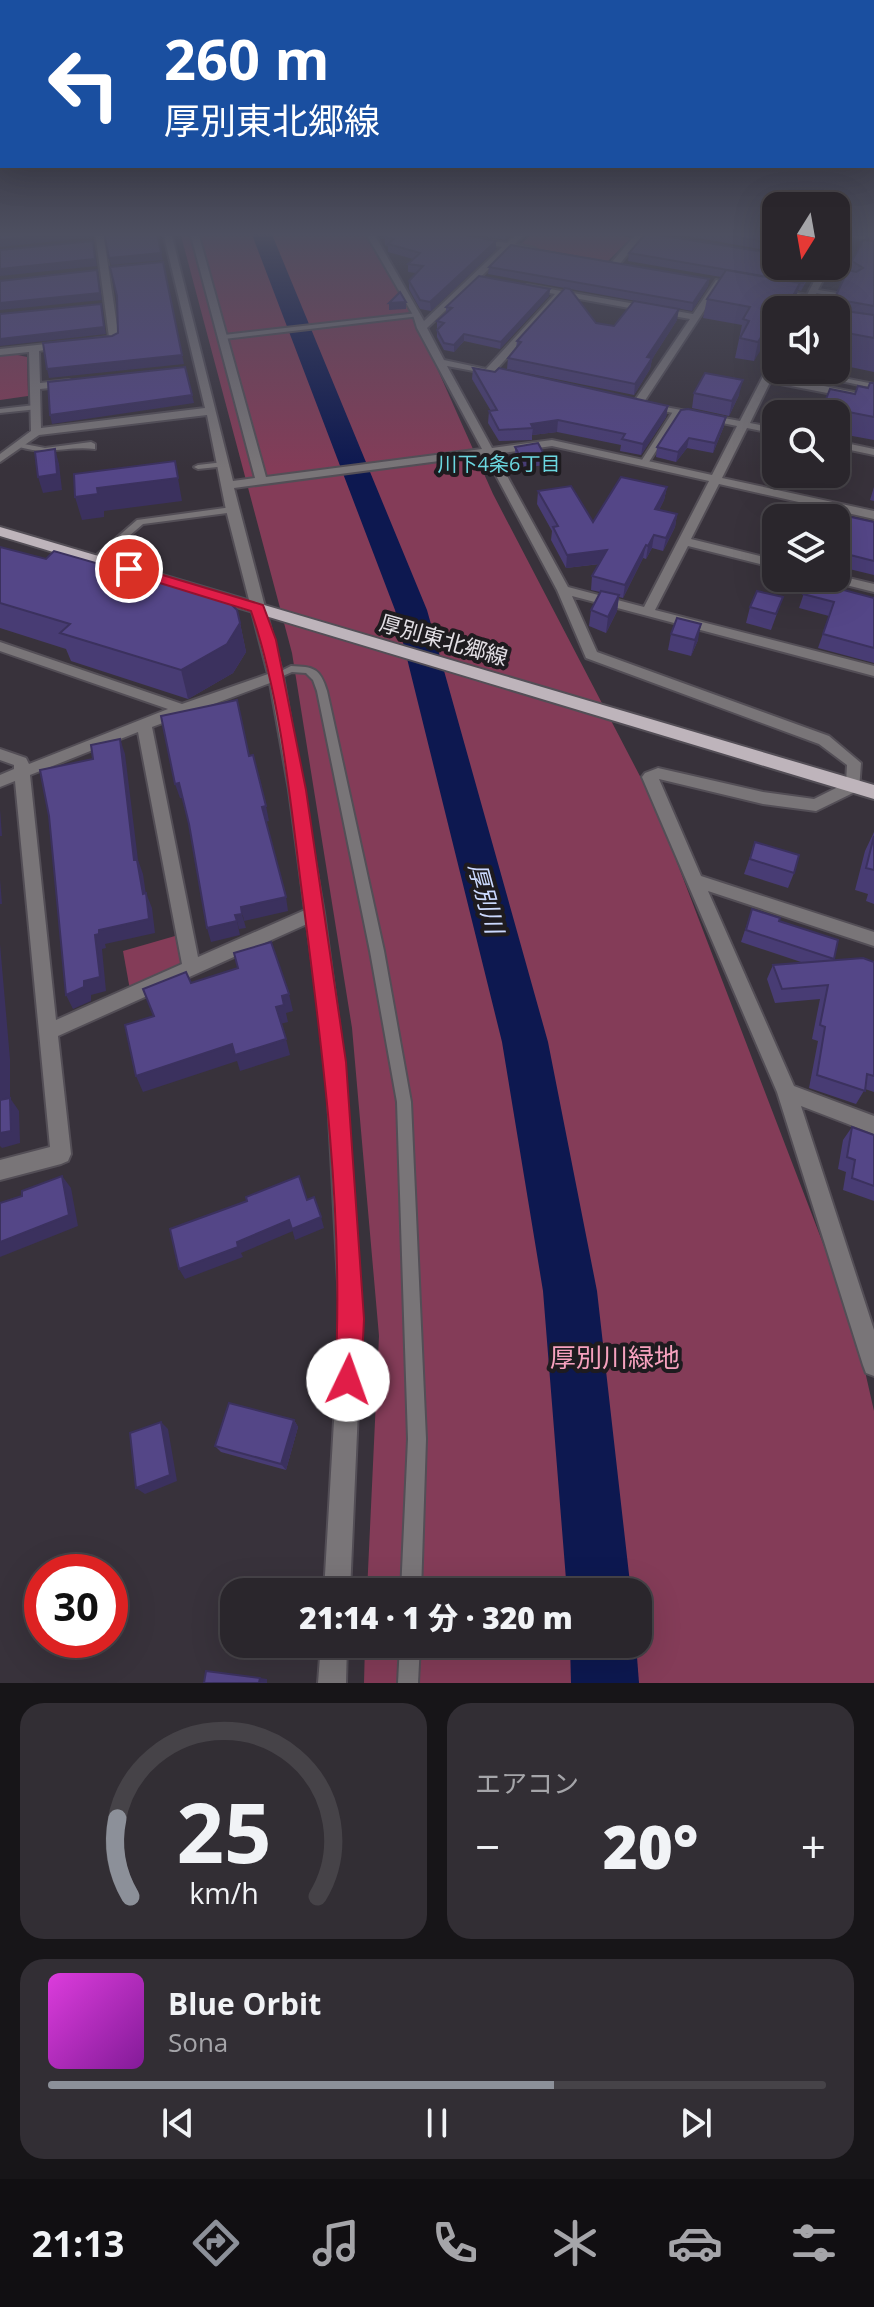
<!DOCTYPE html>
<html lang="ja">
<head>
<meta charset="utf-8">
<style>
  body { margin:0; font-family:"Open Sans","Noto Sans JP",sans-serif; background:#322e34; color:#f1f3f6; height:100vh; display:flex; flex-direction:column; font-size:30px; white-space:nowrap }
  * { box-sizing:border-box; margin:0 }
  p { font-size:26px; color:#a5a5a9 }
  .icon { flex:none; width:44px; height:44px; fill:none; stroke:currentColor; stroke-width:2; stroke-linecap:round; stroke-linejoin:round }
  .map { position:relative; height:1683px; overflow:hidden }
  .side { display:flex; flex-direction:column; gap:20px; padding:20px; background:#171518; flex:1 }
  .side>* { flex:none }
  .banner { position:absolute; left:0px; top:0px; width:874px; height:168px; box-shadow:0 8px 32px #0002,0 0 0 2px #464348; background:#1a4fa0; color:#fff; overflow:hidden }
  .needle { width:52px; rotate:191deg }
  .tools { position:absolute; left:762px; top:192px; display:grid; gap:16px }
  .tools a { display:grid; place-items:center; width:88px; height:88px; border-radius:16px; background:#2a262c; box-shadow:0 8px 32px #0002,0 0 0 2px #464348; font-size:40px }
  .speed { position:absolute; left:24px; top:1554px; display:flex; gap:16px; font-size:40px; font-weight:700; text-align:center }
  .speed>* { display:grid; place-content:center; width:104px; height:104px; border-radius:50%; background:#2a262c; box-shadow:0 8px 32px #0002,0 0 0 2px #464348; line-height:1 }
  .speed .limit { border:12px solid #d22; background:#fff; color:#111 }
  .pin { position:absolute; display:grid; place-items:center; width:68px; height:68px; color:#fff; margin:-34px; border:4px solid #fff; border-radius:50%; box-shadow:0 2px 8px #0007 }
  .me { position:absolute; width:88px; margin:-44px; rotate:3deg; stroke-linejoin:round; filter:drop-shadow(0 0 6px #0008) }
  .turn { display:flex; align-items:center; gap:28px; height:168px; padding:0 32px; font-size:36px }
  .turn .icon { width:104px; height:104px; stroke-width:2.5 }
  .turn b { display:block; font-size:56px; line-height:68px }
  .big { font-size:60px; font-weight:800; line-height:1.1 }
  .side .card { flex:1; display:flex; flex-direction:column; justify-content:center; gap:12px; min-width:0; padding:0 28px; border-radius:24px; background:#322e34 }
  .side .dial { align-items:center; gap:0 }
  .dial svg { height:208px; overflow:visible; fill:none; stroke:#464348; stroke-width:7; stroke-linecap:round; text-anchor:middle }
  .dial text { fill:#f1f3f6; stroke:none }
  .song { display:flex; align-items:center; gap:24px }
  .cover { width:96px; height:96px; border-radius:12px; background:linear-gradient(135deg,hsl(300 70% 55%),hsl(290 70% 35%)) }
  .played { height:8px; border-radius:4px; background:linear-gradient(90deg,#8c9099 65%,#464348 65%) }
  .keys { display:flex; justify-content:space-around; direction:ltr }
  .heat { display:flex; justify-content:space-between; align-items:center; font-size:44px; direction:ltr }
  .side .tiles { flex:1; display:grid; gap:20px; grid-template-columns:1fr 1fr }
  .card:last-child { grid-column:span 2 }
  .trip { position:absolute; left:220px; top:1578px; width:432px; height:80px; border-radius:24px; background:#2a262c; box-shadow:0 8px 32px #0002,0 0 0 2px #464348; font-weight:800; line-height:80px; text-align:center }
  .dock { display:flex; height:128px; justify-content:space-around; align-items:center; background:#110f12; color:#a5a5a9 }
  .dock .icon { width:56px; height:56px }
  .dock .current { color:#8c9099 }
  .dock b { font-size:36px; color:#f1f3f6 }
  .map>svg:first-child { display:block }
</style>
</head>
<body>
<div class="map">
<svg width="874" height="1683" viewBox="0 0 874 1683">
  <rect width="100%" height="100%" fill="#38323b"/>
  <!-- green -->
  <g fill="#843c58">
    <polygon points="180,232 363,232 416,321 493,494 655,805 855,1327 874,1411 874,1683 364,1683 365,1644 638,1644 638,1592 367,1592 379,1336 352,1028 292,653"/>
    <polygon points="534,232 607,232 631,238 608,261 523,246 521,244"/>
    <polygon points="13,354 27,357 28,396 0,400 0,356"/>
    <polygon points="175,936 181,961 177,970 130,990 123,951"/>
  </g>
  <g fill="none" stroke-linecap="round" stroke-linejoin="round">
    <!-- river -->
    <g fill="#0d1850" fill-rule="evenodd">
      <polygon points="251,232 271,232 427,610 548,1042 597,1291 631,1592 567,1592 543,1291 502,1042 395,610"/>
      <polygon points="570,1644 636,1644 639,1683 571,1683"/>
    </g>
    <defs>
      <g id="lane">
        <polygon points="836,259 874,265 874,269 836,263"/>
        <polygon points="813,289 848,295 851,297 848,299 811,292 811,290"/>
        <polygon points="418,313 420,314 420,316 224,339 220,337 224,335"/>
        <polygon points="788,370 803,370 874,384 874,388"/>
        <polygon points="35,405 38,405 38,409 0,413 0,409"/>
        <polygon points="674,410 681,412 647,465 641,465 640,463"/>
        <path d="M91 442 95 444V449C69 445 41 457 15 445L19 443 45 448Z"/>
        <polygon points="224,462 227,462 227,466 198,469 194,467 198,465"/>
        <polygon points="232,507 236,510 235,512 143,524 100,561 97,562 92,559 137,520"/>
        <path d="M291 666C314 667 320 668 327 691L384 951 411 1102 426 1439 421 1592H401L408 1439 397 1102 370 951 317 691 313 680 306 673 292 672 276 679 271 676Z"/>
        <polygon points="400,1644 420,1644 418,1683 398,1683"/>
      </g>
      <g id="street">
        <polygon points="95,232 103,232 119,339 96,344 91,341 93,339 109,337"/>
        <path d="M163 232H171L233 481 255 478 190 232H198L266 477 482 449 417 328 413 315 365 232H373L424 321 502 247 473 242V238L507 243 518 232H527L515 244 535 248V252L510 249 427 328 444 360 486 369 555 294 527 289V285L693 314 716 280 723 282 642 405 633 403 690 319 563 296 495 371V375L447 366 492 448 552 440 712 475 737 426 644 407V403L740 421 771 361 776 358V370L773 376 874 396V402L770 382 750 423 776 428V434L747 428 722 478 874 511V519L719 484 691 539 776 560V568L688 546 655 610 874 666V676L572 596 597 652 829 736 861 763 859 790 816 811 763 804 659 779 701 876 874 932V946L708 891 794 1086 874 1116V1134L801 1106 874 1330V1376L866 1373 863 1365 777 1092 642 777 645 773 658 768 763 792 814 799 846 783 847 765 819 744 586 658 557 590 485 455 234 488 283 676 324 913 344 1062 362 1319 350 1592H324L340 1319 326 1062 307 924 58 1036 71 1154 68 1161 61 1164 0 1180V1160L50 1147 15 781 0 787V775L14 769V765L0 760V749L26 758 29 764 168 709 0 651V642L182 704 268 674 226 510 207 415 39 435 0 462V454L31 431 29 352 0 355V349L65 342 70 345 39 351 40 383 69 380 74 383 69 386 40 389 41 428 205 408ZM552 446 709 481 644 607 568 587 495 454ZM270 683 289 790 305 910 198 957 152 727ZM138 732 182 964 56 1020 30 775Z"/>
        <polygon points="625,232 644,232 667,238 663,240 642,237 618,266 612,266 612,262 635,235"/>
        <polygon points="836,232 874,237 874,241 836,235"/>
        <polygon points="822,266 830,266 808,310 798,310 804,300 772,292 776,289 807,295"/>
        <polygon points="836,441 874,449 874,455 836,447"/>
        <polygon points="836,575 874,584 874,592 830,581 828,578 836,578"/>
        <polygon points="321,1644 347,1644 346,1683 318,1683"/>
      </g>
      <polygon id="primary" points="0,527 874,785 874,799 0,536"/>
    </defs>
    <!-- lane casing -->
    <use href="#lane" stroke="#534e56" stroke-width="4"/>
    <!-- street casing -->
    <use href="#street" stroke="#534e56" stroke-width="4"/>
    <!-- primary casing -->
    <use href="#primary" stroke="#534e56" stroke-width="4"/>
    <!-- lane -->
    <use href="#lane" fill="#797578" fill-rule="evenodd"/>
    <!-- street -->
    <use href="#street" fill="#797578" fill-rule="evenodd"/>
    <!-- primary -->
    <use href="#primary" fill="#beb4bb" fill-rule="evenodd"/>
  </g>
  <!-- wall -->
  <g fill="#483c74">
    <polygon points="380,232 450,232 496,249 431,311 420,309 409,289 409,281 416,273 408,272 408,264 413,259 388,252 388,246 385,245 385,236 380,235"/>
    <polygon points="461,232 513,232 505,240"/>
    <polygon points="664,232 776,232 776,252"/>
    <polygon points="867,232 874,232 874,372 836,364 836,310 852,261 864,240"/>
    <polygon points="629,253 776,266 811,266 806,273 808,274 806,282 801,291 798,290 795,301 791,310 776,310 754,361 735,358 742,325 703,318 707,299 721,277 628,261"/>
    <polygon points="489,267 709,279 708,286 692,311 488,274"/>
    <polygon points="550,289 549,296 500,349 464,341 454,352 444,350 437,337 437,330 438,329 437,328 437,321 446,313 446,307"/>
    <polygon points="677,320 652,359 650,369 634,395 507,369 508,358 516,348 517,341 596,323 614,326"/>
    <polygon points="473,368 668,406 666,417 641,455 620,451 621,445 557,432 532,435 532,440 499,441 488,423 489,411 491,411 472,379"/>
    <polygon points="874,383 874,440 836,433 836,414 821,414 823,407 868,388"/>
    <polygon points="694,393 739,395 729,416 692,408"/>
    <polygon points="724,426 713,453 687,448 676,462 656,457 657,447"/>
    <polygon points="515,447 546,458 545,465 522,468 515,454"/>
    <polygon points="667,487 664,500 659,510 677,514 675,527 663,551 652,548 646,559 643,558 623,598 619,597 617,611 606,633 589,626 591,610 600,592 591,590 592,576 600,564 566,568 551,540 552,531 537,504 538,491 593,522"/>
    <polygon points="874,487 874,501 870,500"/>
    <polygon points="836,518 874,522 874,575 845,568 840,589 874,598 874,663 818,648 829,616 799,608 809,578 836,578"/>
    <polygon points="0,547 240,623 246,652 233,673 188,699 71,661 66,649 0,628"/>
    <polygon points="783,597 771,630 746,623 750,607"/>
    <polygon points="671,634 698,640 691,656 668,650"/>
    <polygon points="874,832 874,904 866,901 868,894 855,890 865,851"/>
    <polygon points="755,842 794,873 788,888 744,874"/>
    <polygon points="752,909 779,921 838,940 833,960 874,962 874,1092 865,1089 856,1104 809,1088 818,1041 812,1039 820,999 775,1003 767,979 773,965 804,963 741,942"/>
    <polygon points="852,1127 874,1135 874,1201 843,1190 846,1172 838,1169 843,1140"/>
    <polygon points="294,1420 298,1427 286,1470 221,1452 215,1446"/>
  </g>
  <!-- shaded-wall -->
  <g fill="#3b315e">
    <polygon points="74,232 93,232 93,237 0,247 0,240"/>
    <polygon points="505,232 513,232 505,240"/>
    <polygon points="93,241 97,266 0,276 0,269"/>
    <polygon points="496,241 496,249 431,311 430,302"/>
    <polygon points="161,253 163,260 111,265 109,258"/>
    <polygon points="97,270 102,300 0,310 0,303"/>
    <polygon points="709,279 708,286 692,311 693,303"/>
    <polygon points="800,283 795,301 791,310 789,310 793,296"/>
    <polygon points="550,289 549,296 500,349 501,342"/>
    <polygon points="788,295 784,310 778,310"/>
    <polygon points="406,302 406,309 389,310 389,303"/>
    <polygon points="101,304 106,334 0,346 0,339"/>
    <polygon points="679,309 677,320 652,359 650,369 634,395 635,384 647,357"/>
    <polygon points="776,313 776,325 754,361 758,342"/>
    <polygon points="464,334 464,341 454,352 454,345"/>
    <polygon points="182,355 184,364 49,378 47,369"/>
    <polygon points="743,380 739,395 729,416 732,401"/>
    <polygon points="192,395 194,403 52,424 50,415"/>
    <polygon points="668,406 666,417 641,455 643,444"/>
    <polygon points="726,417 724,426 713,453 715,443"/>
    <polygon points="558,420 557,432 532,435 533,428 531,424"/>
    <polygon points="689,438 687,448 676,462 678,452"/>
    <polygon points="55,449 59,464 62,490 43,493 38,477"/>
    <polygon points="175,461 182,501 104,511 104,517 82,520 75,497"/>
    <polygon points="667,487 664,500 653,522 655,509"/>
    <polygon points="677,514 675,527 663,551 666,538"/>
    <polygon points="654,535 652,548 646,559 648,546"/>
    <polygon points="646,545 643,558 623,598 625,585"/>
    <polygon points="607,550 606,563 566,568 567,555"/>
    <polygon points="619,595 617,611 606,633 608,617"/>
    <polygon points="240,623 246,652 233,673 188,699 181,670"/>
    <polygon points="701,624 698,640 691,656 695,640"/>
    <polygon points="120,739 125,754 138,860 143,874 148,909 143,894 134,860"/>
    <polygon points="179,783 183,798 180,798 175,784"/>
    <polygon points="266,806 269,821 265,822 262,807"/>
    <polygon points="0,809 2,836 0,836"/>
    <polygon points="0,879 2,904 0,904"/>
    <polygon points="146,893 152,908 155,933 105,944 106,948 102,949 106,991 91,995 91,1001 73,1009 66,995 84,981 95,935 99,930"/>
    <polygon points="286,897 288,911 244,921 241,907"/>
    <polygon points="242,914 246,928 239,929 235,915"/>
    <polygon points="237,921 240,935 211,942 207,928"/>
    <polygon points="0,944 10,1059 10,1113 0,1100"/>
    <polygon points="289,994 293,1011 286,1013 288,1022 280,1024 276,1007 282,996"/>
    <polygon points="286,1039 290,1055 240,1071 237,1061 143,1092 136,1076 232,1044"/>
    <polygon points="10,1098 19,1111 20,1143 2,1148 0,1146 0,1133"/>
    <polygon points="62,1176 71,1188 78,1226 0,1257 0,1242"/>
    <polygon points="321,1217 324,1228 295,1240 292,1229"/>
    <polygon points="289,1220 293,1231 241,1253 243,1257 185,1279 179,1269 237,1242"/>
    <polygon points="294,1420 298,1427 286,1470 281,1464"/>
    <polygon points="161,1422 168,1429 177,1481 145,1494 136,1488"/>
    <polygon points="260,1678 267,1679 267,1683 259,1683"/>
  </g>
  <!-- building -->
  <g fill="#544687" stroke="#3b315e" stroke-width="2">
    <polygon points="0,232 74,232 0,240"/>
    <polygon points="104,232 157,232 161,253 109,258"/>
    <polygon points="391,232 450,232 496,241 430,302 420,300 409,281 423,266 408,264 420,253 388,244 394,239 384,237"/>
    <polygon points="710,232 776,232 776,244"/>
    <polygon points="646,233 776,254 776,266 808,266 804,273 808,274 803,283 629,253"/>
    <polygon points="863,240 874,241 874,306 846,301 842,304 845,311 874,315 874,338 836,331 836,310 829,310 848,270 856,272 863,268 852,261"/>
    <polygon points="93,241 95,259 0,269 0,250"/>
    <polygon points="511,245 709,279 693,303 489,267"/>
    <polygon points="163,262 182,355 47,369 43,343 112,336 118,333 117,296 110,267"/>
    <polygon points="97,270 100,293 0,303 0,281"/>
    <polygon points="726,270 800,283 793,296 788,295 778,310 776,310 776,313 758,342 740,338 749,321 743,319 750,307 707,299"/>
    <polygon points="479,276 550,289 501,342 464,334 454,345 444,343 437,330 444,323 437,321 452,308 446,307"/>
    <polygon points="565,288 570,289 596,323 614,326 634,301 679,309 647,357 652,358 635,384 508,358 521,342 517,341"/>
    <polygon points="400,292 406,302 389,303"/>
    <polygon points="101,304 104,327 0,339 0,314"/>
    <polygon points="185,367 192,395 50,415 48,382"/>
    <polygon points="473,368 495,372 499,368 668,406 643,444 622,439 625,434 558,420 531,424 533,428 499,430 489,411 497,410"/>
    <polygon points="705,373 743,380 732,401 694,393"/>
    <polygon points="870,383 874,383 874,417 823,407 830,389 855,394 858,386 868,388"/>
    <polygon points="688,409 726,417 715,443 689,438 678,452 657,447 681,410"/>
    <polygon points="538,443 546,458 522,460 515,447"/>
    <polygon points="55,449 57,474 38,477 35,452"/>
    <polygon points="175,461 178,478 97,488 98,494 75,497 74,474"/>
    <polygon points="621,477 667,487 655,509 677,514 666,538 654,535 648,546 646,545 625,585 592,576 607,550 567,555 553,527 558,526 538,491 571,486 593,522"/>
    <polygon points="828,512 874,522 874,561 850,555 848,560 836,562 836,518 825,518"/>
    <polygon points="0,547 46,559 54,551 228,601 237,610 240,623 227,644 181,670 60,633 70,624 0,603"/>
    <polygon points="836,570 844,573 840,589 874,598 874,648 823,634 834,602 803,594 809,578 836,578"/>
    <polygon points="601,591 619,595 608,617 591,610"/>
    <polygon points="757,591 783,597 776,614 750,607"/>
    <polygon points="677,618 701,624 695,640 671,634"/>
    <polygon points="237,700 249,756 253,755 266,806 262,807 286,897 241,907 242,914 235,915 237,921 207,928 189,824 179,783 175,784 161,716"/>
    <polygon points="120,739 134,860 137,860 143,894 146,893 149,919 99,930 99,934 95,935 100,977 84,981 84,987 66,995 49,816 40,770 93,759 91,745"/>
    <polygon points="874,836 874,870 866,868"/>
    <polygon points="755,842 799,855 794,873 750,859"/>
    <polygon points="752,909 780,918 779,921 838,940 834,959 746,930"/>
    <polygon points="271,942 289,994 282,996 284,1005 276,1007 286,1039 235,1055 232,1044 136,1076 125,1025 154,1016 143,989 186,972 191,983 238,968 234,953"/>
    <polygon points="863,958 874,962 874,1076 867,1074 865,1091 817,1075 825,1027 820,1025 828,985 782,989 773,965"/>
    <polygon points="0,1037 0,1100 10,1098 11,1131 0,1133"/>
    <polygon points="852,1127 874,1135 874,1186 852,1178 855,1160 847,1157"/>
    <polygon points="62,1176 69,1215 0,1242 0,1203 22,1196 22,1191"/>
    <polygon points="299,1176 307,1200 314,1197 321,1217 292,1229 289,1220 237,1242 238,1247 179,1269 170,1229 247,1201 246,1197"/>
    <polygon points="229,1403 294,1420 281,1464 215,1446"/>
    <polygon points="161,1422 170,1475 136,1488 130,1433"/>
    <polygon points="206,1671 260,1678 259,1683 204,1683"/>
  </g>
  <!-- sky -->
  <linearGradient id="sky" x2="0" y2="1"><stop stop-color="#1f1c20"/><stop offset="0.5" stop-color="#4d4f60"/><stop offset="1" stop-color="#4d4f60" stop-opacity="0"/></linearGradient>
  <rect width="874" height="468" fill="url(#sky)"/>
  <!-- route -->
  <path fill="#e11d48" stroke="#92132f" stroke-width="2" d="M129 565 263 605 276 640 306 790 346 1062 364 1319 361 1380 357 1389 348 1393 339 1389 335 1380C345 1218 322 1046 301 885 290 797 280 695 251 611L124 572V566Z"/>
  <g text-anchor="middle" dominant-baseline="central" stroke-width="8" stroke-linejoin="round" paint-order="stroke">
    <!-- far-neighbourhood labels -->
    <g font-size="20" fill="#6bd7e0" stroke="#1e1b1f">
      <text x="499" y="463">川下4条6丁目</text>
    </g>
    <!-- street labels -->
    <g font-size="22" fill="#e3dfe5" stroke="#1e1b1f">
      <text transform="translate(444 639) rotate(16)">厚別東北郷線</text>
    </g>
    <!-- water labels -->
    <g font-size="24" font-style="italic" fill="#cbd9fe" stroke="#1e1b1f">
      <text transform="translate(487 898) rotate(75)">厚別川</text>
    </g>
    <!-- near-park labels -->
    <g font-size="26" fill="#f6a1be" stroke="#1e1b1f">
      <text x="615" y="1357">厚別川緑地</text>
    </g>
  </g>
</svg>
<div class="tools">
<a><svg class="needle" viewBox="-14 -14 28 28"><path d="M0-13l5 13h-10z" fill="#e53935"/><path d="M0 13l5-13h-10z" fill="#a5a5a9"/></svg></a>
<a><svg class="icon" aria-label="sound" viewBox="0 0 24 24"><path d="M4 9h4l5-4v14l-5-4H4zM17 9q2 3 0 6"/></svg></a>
<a><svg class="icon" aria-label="search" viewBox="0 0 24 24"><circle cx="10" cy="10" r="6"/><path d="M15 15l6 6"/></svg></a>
<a><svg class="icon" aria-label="layers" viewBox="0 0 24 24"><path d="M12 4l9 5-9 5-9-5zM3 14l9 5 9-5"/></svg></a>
</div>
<div class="speed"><div class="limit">30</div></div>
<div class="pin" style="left:129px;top:569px;background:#d93025"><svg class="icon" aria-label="arrive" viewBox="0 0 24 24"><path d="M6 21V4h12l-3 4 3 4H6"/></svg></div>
<svg class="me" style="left:348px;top:1380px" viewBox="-20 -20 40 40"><circle r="19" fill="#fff"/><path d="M0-13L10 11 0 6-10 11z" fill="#e11d48"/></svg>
<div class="trip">21:14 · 1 分 · 320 m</div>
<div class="banner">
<div class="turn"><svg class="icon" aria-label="left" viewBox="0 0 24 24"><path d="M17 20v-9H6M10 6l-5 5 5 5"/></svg><div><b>260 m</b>厚別東北郷線</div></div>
</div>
</div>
<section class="side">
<div class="tiles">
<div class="card dial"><svg viewBox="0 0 100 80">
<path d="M14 69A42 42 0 1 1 86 69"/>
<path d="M14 69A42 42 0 0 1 9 39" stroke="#8c9099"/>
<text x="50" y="56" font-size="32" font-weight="700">25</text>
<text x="50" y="72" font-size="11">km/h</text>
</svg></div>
<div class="card"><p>エアコン</p>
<div class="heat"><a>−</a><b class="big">20°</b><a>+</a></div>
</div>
<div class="card">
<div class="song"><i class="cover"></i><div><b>Blue Orbit</b><p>Sona</p></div></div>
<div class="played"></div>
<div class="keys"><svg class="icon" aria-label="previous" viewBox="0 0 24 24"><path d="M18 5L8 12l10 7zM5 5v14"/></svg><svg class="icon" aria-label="pause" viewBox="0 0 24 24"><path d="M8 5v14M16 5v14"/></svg><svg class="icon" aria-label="next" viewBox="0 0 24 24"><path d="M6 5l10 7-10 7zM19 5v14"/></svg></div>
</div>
</div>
</section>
<nav class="dock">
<b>21:13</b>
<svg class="icon current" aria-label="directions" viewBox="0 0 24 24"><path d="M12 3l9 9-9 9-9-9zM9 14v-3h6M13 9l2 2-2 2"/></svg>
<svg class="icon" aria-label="music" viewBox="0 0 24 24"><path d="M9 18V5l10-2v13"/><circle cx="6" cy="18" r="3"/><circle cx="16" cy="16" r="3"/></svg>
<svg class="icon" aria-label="phone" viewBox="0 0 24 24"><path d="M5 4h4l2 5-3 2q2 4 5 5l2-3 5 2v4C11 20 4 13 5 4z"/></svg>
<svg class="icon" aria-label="climate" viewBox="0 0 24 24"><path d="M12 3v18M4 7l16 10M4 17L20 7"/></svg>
<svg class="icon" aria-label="car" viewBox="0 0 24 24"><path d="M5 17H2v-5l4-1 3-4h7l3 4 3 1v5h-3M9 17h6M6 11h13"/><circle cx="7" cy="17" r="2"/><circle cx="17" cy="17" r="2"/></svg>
<svg class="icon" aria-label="filters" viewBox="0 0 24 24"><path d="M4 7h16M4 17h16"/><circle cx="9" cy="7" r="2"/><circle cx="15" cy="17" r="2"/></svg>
</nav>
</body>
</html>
